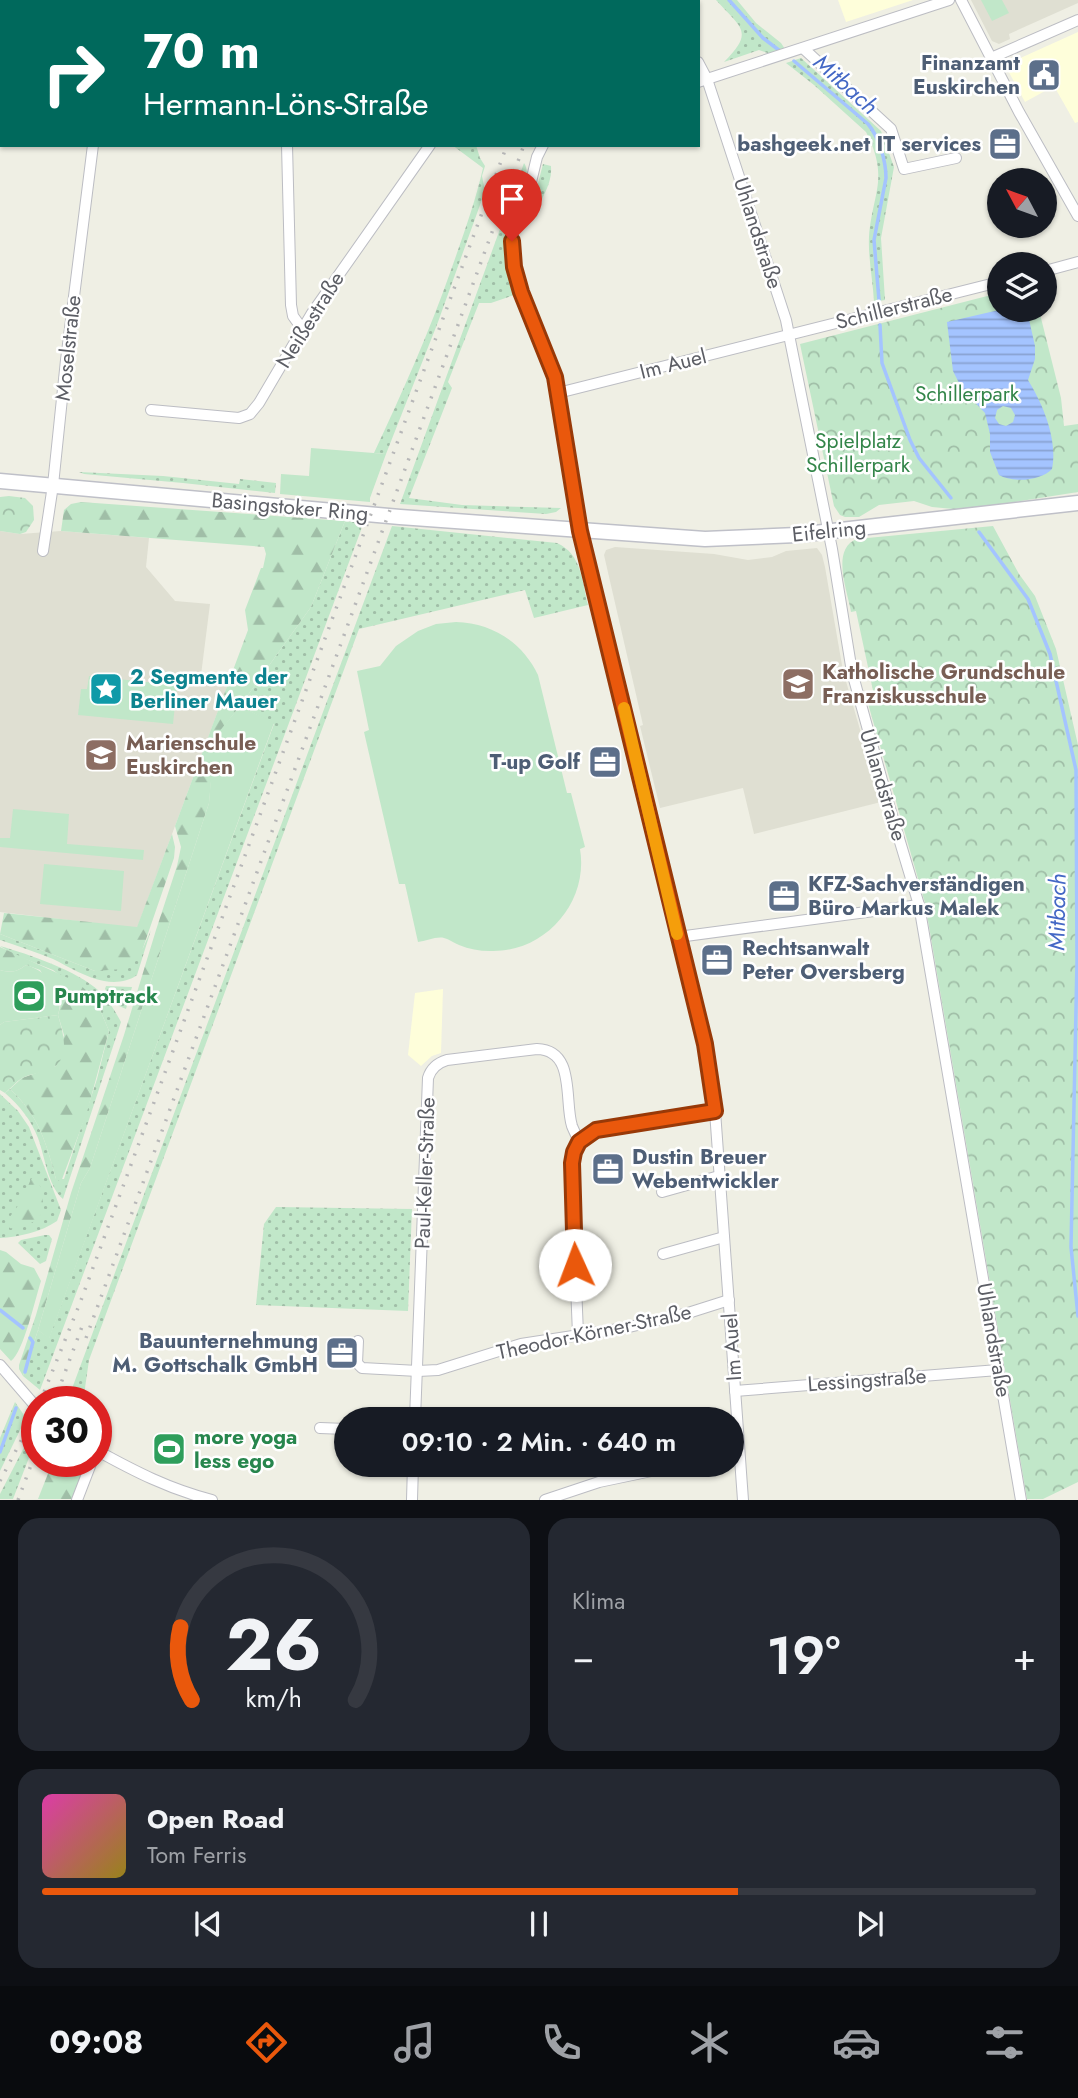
<!DOCTYPE html>
<html lang="de">
<head>
<meta charset="utf-8">
<style>
  body { margin:0; font-family:Jost,sans-serif; background:#242831; color:#f1f3f6; height:100vh; display:flex; flex-direction:column; font-size:26px; white-space:nowrap }
  * { box-sizing:border-box; margin:0 }
  p { font-size:23px; color:#9ea1a6 }
  .icon { flex:none; width:38px; height:38px; fill:none; stroke:currentColor; stroke-width:2; stroke-linecap:round; stroke-linejoin:round }
  .map { position:relative; height:1500px; overflow:hidden }
  .details { display:flex; flex-direction:column; gap:18px; padding:18px; background:#0d0f14; flex:1 }
  .details>* { flex:none }
  .top-card { position:absolute; left:0px; top:0px; width:700px; height:147px; box-shadow:0 2px 5px #0004; background:#00695c; color:#fff; overflow:hidden }
  .needle { width:46px; rotate:311deg }
  .controls { position:absolute; left:987px; top:168px; display:grid; gap:14px }
  .controls a { display:grid; place-items:center; width:70px; height:70px; border-radius:50%; background:#171b24; box-shadow:0 2px 5px #0004; font-size:35px }
  .speed { position:absolute; left:21px; top:1386px; display:flex; gap:14px; font-size:35px; font-weight:700; text-align:center }
  .speed>* { display:grid; place-content:center; width:91px; height:91px; border-radius:50%; background:#171b24; box-shadow:0 2px 5px #0004; line-height:1 }
  .speed .limit { border:10px solid #d22; background:#fff; color:#111 }
  .pin { position:absolute; display:grid; place-items:center; width:60px; height:60px; color:#fff; margin:-72px -30px; border-radius:50% 50% 50% 0; rotate:-45deg; box-shadow:0 0 7px #0007 }
  .pin .icon { rotate:45deg }
  .me { position:absolute; width:77px; margin:-38px; rotate:358deg; stroke-linejoin:round; filter:drop-shadow(0 0 5px #0008) }
  .turn { display:flex; align-items:center; gap:24px; height:147px; padding:0 28px; font-size:32px }
  .turn .icon { width:91px; height:91px; stroke-width:2.5 }
  .turn b { display:block; font-size:49px; line-height:60px }
  .big { font-size:52px; font-weight:600; line-height:1.1 }
  .details .tile { flex:1; display:flex; flex-direction:column; justify-content:center; gap:10px; min-width:0; padding:0 24px; border-radius:21px; background:#242831 }
  .details .dial { align-items:center; gap:0 }
  .dial svg { height:182px; overflow:visible; fill:none; stroke:#363941; stroke-width:7; stroke-linecap:round; text-anchor:middle }
  .dial text { fill:#f1f3f6; stroke:none }
  .song { display:flex; align-items:center; gap:21px }
  .cover { width:84px; height:84px; border-radius:10px; background:linear-gradient(135deg,hsl(320 70% 55%),hsl(50 70% 35%)) }
  .played { height:7px; border-radius:4px; background:linear-gradient(90deg,#ea580c 70%,#363941 70%) }
  .keys { display:flex; justify-content:space-around; direction:ltr }
  .heat { display:flex; justify-content:space-between; align-items:center; font-size:38px; direction:ltr }
  .details .tiles { flex:1; display:grid; gap:18px; grid-template-columns:1fr 1fr }
  .tile:last-child { grid-column:span 2 }
  .trip { position:absolute; left:334px; top:1407px; width:410px; height:70px; border-radius:35px; background:#171b24; box-shadow:0 2px 5px #0004; font-weight:600; line-height:70px; text-align:center }
  .tabs { display:flex; height:112px; justify-content:space-around; align-items:center; background:#090b0e; color:#9ea1a6 }
  .tabs .icon { width:49px; height:49px }
  .tabs .on { color:#ea580c }
  .tabs b { font-size:32px; color:#f1f3f6 }
  .map>svg:first-child { display:block }
</style>
</head>
<body>
<div class="map">
<svg width="1078" height="1500" viewBox="0 0 1078 1500">
  <defs>
    <pattern id="grass-dots" width="8" height="8" patternUnits="userSpaceOnUse" patternTransform="scale(1.75)"><rect width="8" height="8" fill="#c1e7c9"/><path d="M2 2h.1M6 6h.1" fill="none" stroke="#a0bea7" stroke-width="1.8" stroke-linecap="round"/></pattern>
    <pattern id="forest-firs" width="22" height="20" patternUnits="userSpaceOnUse" patternTransform="scale(1.75)"><rect width="22" height="20" fill="#c1e7c9"/><path d="M5 1l3.5 6h-7zM16 11l3.5 6h-7z" fill="#a0bea7"/></pattern>
    <pattern id="park-crowns" width="20" height="18" patternUnits="userSpaceOnUse" patternTransform="scale(1.75)"><rect width="20" height="18" fill="#c1e7c9"/><path d="M2 6a3 3 0 1 1 6 0M12 15a3 3 0 1 1 6 0" fill="none" stroke="#a0bea7"/></pattern>
    <pattern id="water-rules" width="6" height="5" patternUnits="userSpaceOnUse" patternTransform="scale(1.75)"><rect width="6" height="5" fill="#a4c4ff"/><path d="M0 2.5h6" fill="none" stroke="#89a2d2"/></pattern>
  </defs>
  <rect width="100%" height="100%" fill="#efefe4"/>
  <!-- commercial -->
  <g fill="#fefeda">
    <polygon points="838,0 913,0 846,22"/>
    <polygon points="1078,32 1078,122 1075,123 1054,86 1025,102 1005,65"/>
    <polygon points="443,989 441,1053 432,1056 421,1066 408,1055 415,993"/>
  </g>
  <!-- education -->
  <g fill="#dfdfd2">
    <polygon points="971,0 1078,0 1078,3 1009,34 1010,39 999,44 992,41"/>
    <polygon points="0,531 20,534 61,531 149,538 146,567 175,601 210,604 201,675 228,684 137,928 0,912"/>
    <polygon points="615,547 714,554 748,560 772,557 786,551 817,548 822,555 825,567 843,671 881,802 754,834 743,788 660,808 640,726 643,725 604,555 606,550"/>
  </g>
  <!-- grass -->
  <g fill="url(#grass-dots)">
    <path d="M716 0H737L756 23 781 43 785 49 770 54 759 50 724 62C755 31 741 28 716 0Z"/>
    <path d="M801 58 881 131 894 167 881 238 885 300 874 302C873 281 868 258 869 237 872 193 890 179 866 132L814 85 786 63Z"/>
    <path d="M452 145H476L480 158 485 166 482 176 485 191 438 322 386 454 374 453C402 393 429 333 451 270 463 236 475 203 483 168Z"/>
    <path d="M524 163C535 178 511 217 507 235 504 255 509 275 514 295L491 303H479L448 382 452 388 409 498 462 505 561 508 556 512 546 514 400 504Z"/>
    <path d="M543 164 551 166C552 179 547 189 541 201L534 199Z"/>
    <polygon points="79,472 163,476 239,484 240,479 276,483 275,493 183,483 84,474"/>
    <polygon points="345,521 362,523 361,530 40,1390 23,1376 38,1330 49,1338 274,724 240,706 311,607"/>
    <path d="M392 526 557 543C582 554 582 582 588 605L534 618 525 590 359 629 89 1360 83 1402H67Z"/>
    <path d="M151 930 137 975C128 982 115 983 104 981 87 978 69 967 53 959 36 952 18 946 0 940V934L95 971 143 948Z"/>
    <path d="M0 946C28 954 78 971 99 991 108 999 115 1011 121 1022L63 1199C48 1186 45 1157 38 1138 31 1120 20 1106 5 1093L10 1089C39 1116 46 1142 56 1179H64L97 1079 109 1031 98 1005 53 970 15 955Z"/>
    <polygon points="106,986 132,987 126,1009 119,1006 105,989"/>
    <path d="M0 1094 18 1111 29 1127 61 1210 57 1221C41 1232 19 1237 0 1238Z"/>
    <polygon points="276,1207 412,1209 408,1311 256,1305 264,1224"/>
    <polygon points="45,1235 49,1235 52,1239 46,1261 40,1264 18,1243 21,1240"/>
    <polygon points="15,1402 26,1418 0,1471 0,1438"/>
    <polygon points="35,1426 37,1437 13,1499 0,1499 0,1494"/>
  </g>
  <!-- forest -->
  <g fill="url(#forest-firs)">
    <polygon points="81,502 345,521 311,607 240,706 215,738 209,803 90,1168 81,1183 38,1330 23,1376 19,1369 19,1365 36,1315 71,1193 124,1035 156,930 177,866 181,847 175,826 248,630 245,610 261,568 263,568 266,554 264,547 61,531 64,510 71,504"/>
    <polygon points="172,834 175,847 174,858 143,948 133,962 123,969 95,971 0,934 4,913 137,927"/>
    <path d="M0 947 77 982 89 993 98 1005 109 1031 87 1112 61 1182 56 1179C46 1142 39 1116 10 1089L22 1078 56 1066 64 1035 58 1015 61 1004 40 970 26 965C17 972 11 973 0 970Z"/>
    <path d="M35 1176 38 1177C41 1194 51 1214 31 1223 23 1226 17 1229 9 1228V1218L22 1200 31 1179Z"/>
    <path d="M0 1250 6 1252 21 1264 34 1268 41 1281C35 1299 24 1351 11 1361L0 1349Z"/>
    <polygon points="53,1461 86,1461 72,1499 38,1499"/>
  </g>
  <!-- park -->
  <g fill="url(#park-crowns)">
    <polygon points="999,293 999,310 1039,310 1061,398 1064,426 1078,424 1078,492 964,510 932,507 914,501 879,505 859,517 845,517 840,515 834,506 800,344"/>
    <polygon points="9,496 25,498 33,506 34,520 26,532 20,534 0,531 0,497"/>
    <path d="M993 526 1019 574 1035 596 1056 649 1078 745V1482L1043 1499H1027L925 903 867 700 874 695 856 611 851 612C848 592 830 549 857 539Z"/>
    <path d="M58 1015C63 1033 72 1060 49 1070 40 1073 30 1074 22 1078 16 1082 11 1088 5 1093L0 1090V1025L4 1022Z"/>
  </g>
  <!-- garden -->
  <g fill="#c1e7c9">
    <polygon points="981,0 1002,0 1009,13 992,21"/>
    <polygon points="311,448 386,454 370,498 370,502 280,494 281,474 309,476"/>
    <path d="M456 622C492 623 522 642 538 675L567 793H571L585 847 580 849C589 902 545 953 490 951 479 951 469 949 459 945 454 943 449 939 444 938 437 936 426 941 418 942L405 884H399L364 732 369 730 357 671 380 666 396 646 418 631 436 624Z"/>
    <polygon points="89,676 175,685 177,686 173,724 78,715 81,689 87,689"/>
    <polygon points="940,691 941,698 951,696 951,705 916,708 915,702 926,700 926,693"/>
    <polygon points="240,706 274,723 49,1339 38,1330 81,1183 90,1168 209,803 214,738"/>
    <polygon points="13,809 69,814 67,844 144,850 143,860 0,847 0,838 10,838"/>
    <polygon points="44,864 124,871 121,911 40,904"/>
    <path d="M26 965C48 971 65 992 58 1015L4 1022 0 1025V970C11 973 17 972 26 965Z"/>
  </g>
  <!-- water -->
  <path fill="url(#water-rules)" fill-rule="evenodd" d="M999 310H1020L1028 315 1035 346V359L1028 380C1043 404 1058 440 1052 469 1041 481 1013 483 999 475L990 452V434L985 413 962 389 953 371 947 322ZM1003 406 1011 408 1015 415 1013 422 1006 426 999 424 995 418 997 410Z"/>
  <g fill="none" stroke-linecap="round" stroke-linejoin="round">
    <!-- stream -->
    <g stroke="#a4c4ff" stroke-width="3.5">
      <polyline points="729,0 763,38 780,51"/>
      <path d="M794 61 868 124C879 137 886 161 886 178L874 240 879 300"/>
      <polyline points="880,325 882,363 910,440 919,458 951,498"/>
      <polyline points="979,532 1028,599 1050,654 1076,770 1077,962 1071,1247 1078,1316"/>
      <polyline points="0,1310 23,1328"/>
      <polyline points="25,1372 33,1342 30,1338"/>
      <polyline points="0,1452 16,1408"/>
    </g>
    <!-- river -->
    <polyline stroke="#a4c4ff" stroke-width="23" points="0,12 2,7"/>
    <defs>
      <g id="street">
        <polyline points="281,0 281,2"/>
        <polyline points="455,0 455,2"/>
        <polyline points="640,0 641,2"/>
        <polyline points="961,0 1019,112 1078,216"/>
        <polyline points="112,2 112,0"/>
        <polyline points="804,49 891,129 904,169 956,158"/>
        <polyline points="991,58 1078,20"/>
        <polyline points="698,62 707,79 786,320 832,549 852,672 888,802 919,905 1021,1500"/>
        <polyline points="698,82 949,0"/>
        <polyline points="0,112 2,112"/>
        <polyline points="287,145 291,305 293,316 303,330"/>
        <polyline points="543,145 537,157 529,190 512,234 512,248 514,267 527,309 555,377 580,531 709,1065 715,1111 743,1500"/>
        <polyline points="1045,271 1078,262"/>
        <polyline points="558,393 999,282"/>
        <polyline points="151,410 239,418 250,414 259,403 312,313 430,145"/>
        <polyline points="43,551 53,485 66,360 93,145"/>
        <polyline points="678,937 919,905"/>
        <polyline points="662,1192 719,1176"/>
        <polyline points="663,1254 724,1237"/>
        <path d="M578 1334 571 1163C575 1146 581 1137 596 1130L715 1111"/>
        <polyline points="358,1341 357,1363 362,1368 418,1371 438,1370 521,1344 625,1328 688,1313 729,1300"/>
        <polyline points="0,1365 37,1408"/>
        <polyline points="735,1391 998,1370"/>
        <path d="M415 1419 428 1078C431 1068 437 1063 447 1060L537 1049C576 1050 564 1101 572 1126 574 1131 577 1137 579 1141"/>
        <polyline points="320,1428 346,1429"/>
        <path d="M96 1450C134 1471 169 1489 212 1500"/>
        <polyline points="77,1500 92,1461"/>
        <polyline points="412,1500 413,1465"/>
        <polyline points="545,1500 599,1482 680,1465"/>
      </g>
      <polyline id="secondary" points="0,481 400,517 705,539 797,535 1078,503"/>
    </defs>
    <!-- street casing -->
    <use href="#street" stroke="#bcbdc3" stroke-width="12"/>
    <!-- secondary casing -->
    <use href="#secondary" stroke="#bfc0c8" stroke-width="17"/>
    <!-- street -->
    <use href="#street" stroke="#fff" stroke-width="10"/>
    <!-- secondary -->
    <use href="#secondary" stroke="#fff" stroke-width="14"/>
    <!-- rail -->
    <g stroke="#b7b7b8" stroke-width="3.5" stroke-dasharray="2 9" stroke-linecap="butt">
      <polyline points="557,2 557,0"/>
      <polyline points="575,2 576,0"/>
      <polyline points="86,1338 524,145"/>
      <polyline points="40,1402 80,1303 507,145"/>
      <polyline points="54,1402 83,1324"/>
      <polyline points="0,1481 37,1410"/>
      <polyline points="18,1500 37,1449"/>
    </g>
  </g>
  <g fill="none" stroke-linecap="round" stroke-linejoin="round">
    <defs>
      <polyline id="route" points="512,241 514,267 521,292 555,377 580,531 705,1044 715,1111 596,1130 579,1142 574,1152 572,1163 575,1265"/>
    </defs>
    <!-- route casing -->
    <use href="#route" stroke="#983908" stroke-width="18"/>
    <!-- route -->
    <use href="#route" stroke="#ea580c" stroke-width="12"/>
    <!-- slow -->
    <polyline stroke="#f59e0b" stroke-width="12" points="624,708 677,934"/>
  </g>
  <!-- icons -->
  <defs>
    <symbol id="civic-square" viewBox="-11 -11 22 22"><rect x="-9" y="-9" width="18" height="18" rx="4" fill="#5c6f8a" stroke="#fff"/><path d="M-.6-6.5H3V-4.5H.6V-3L4-1V1h2V6H-6V1h2V-1L-.6-3ZM-1.2 2.5V6h2.4V2.5Z" fill="#fff"/></symbol>
    <symbol id="office-square" viewBox="-11 -11 22 22"><rect x="-9" y="-9" width="18" height="18" rx="4" fill="#5c6f8a" stroke="#fff"/><path d="M-6-3h4V-5.5h4V-3h4V5H-6ZM-1-4.5V-3h2v-1.5ZM-6 0V1H6V0Z" fill="#fff"/></symbol>
    <symbol id="school-square" viewBox="-11 -11 22 22"><rect x="-9" y="-9" width="18" height="18" rx="4" fill="#8d6e63" stroke="#fff"/><path d="M0-5L7-2L0 1L-7-2ZM-4 1L0 2.5L4 1V4Q0 6-4 4Z" fill="#fff"/></symbol>
    <symbol id="sight-square" viewBox="-11 -11 22 22"><rect x="-9" y="-9" width="18" height="18" rx="4" fill="#0f9aa8" stroke="#fff"/><path d="M0-6L1.8-2.2L6-1.7L2.9 1.2L3.7 5.4L0 3.3L-3.7 5.4L-2.9 1.2L-6-1.7L-1.8-2.2Z" fill="#fff"/></symbol>
    <symbol id="stadium-square" viewBox="-11 -11 22 22"><rect x="-9" y="-9" width="18" height="18" rx="4" fill="#2e9e5b" stroke="#fff"/><path d="M0-5a6.5 5 0 1 0 0 10a6.5 5 0 1 0 0-10ZM-3.5-1.8h7v3.6h-7Z" fill="#fff"/></symbol>
  </defs>
  <g fill-rule="evenodd">
    <use href="#civic-square" x="1025" y="56" width="38" height="38"/>
    <use href="#office-square" x="986" y="125" width="38" height="38"/>
    <use href="#school-square" x="779" y="665" width="38" height="38"/>
    <use href="#sight-square" x="87" y="670" width="38" height="38"/>
    <use href="#school-square" x="82" y="736" width="38" height="38"/>
    <use href="#office-square" x="586" y="743" width="38" height="38"/>
    <use href="#office-square" x="765" y="877" width="38" height="38"/>
    <use href="#office-square" x="698" y="941" width="38" height="38"/>
    <use href="#stadium-square" x="10" y="977" width="38" height="38"/>
    <use href="#office-square" x="589" y="1150" width="38" height="38"/>
    <use href="#office-square" x="323" y="1334" width="38" height="38"/>
    <use href="#stadium-square" x="150" y="1430" width="38" height="38"/>
  </g>
  <g text-anchor="middle" dominant-baseline="central" stroke-width="5" stroke-linejoin="round" paint-order="stroke">
    <!-- service labels -->
    <g font-size="21" font-weight="bold" fill="#4e5e75" stroke="#fff" text-anchor="end">
      <text x="1020" y="63">Finanzamt<tspan x="1020" dy="24">Euskirchen</tspan></text>
      <text x="981" y="144">bashgeek.net IT services</text>
      <text x="580" y="762">T-up Golf</text>
      <text x="808" y="884" text-anchor="start">KFZ-Sachverständigen<tspan x="808" dy="24">Büro Markus Malek</tspan></text>
      <text x="742" y="948" text-anchor="start">Rechtsanwalt<tspan x="742" dy="24">Peter Oversberg</tspan></text>
      <text x="632" y="1157" text-anchor="start">Dustin Breuer<tspan x="632" dy="24">Webentwickler</tspan></text>
      <text x="318" y="1341">Bauunternehmung<tspan x="318" dy="24">M. Gottschalk GmbH</tspan></text>
    </g>
    <!-- street labels -->
    <g font-size="21" fill="#5c5e65" stroke="#fff">
      <text transform="translate(758 233) rotate(72)">Uhlandstraße</text>
      <text transform="translate(894 308) rotate(-14)">Schillerstraße</text>
      <text transform="translate(310 320) rotate(-58)">Neißestraße</text>
      <text transform="translate(68 348) rotate(-84)">Moselstraße</text>
      <text transform="translate(673 364) rotate(-14)">Im Auel</text>
      <text transform="translate(290 507) rotate(5)">Basingstoker Ring</text>
      <text transform="translate(829 531) rotate(-6)">Eifelring</text>
      <text transform="translate(883 785) rotate(73)">Uhlandstraße</text>
      <text transform="translate(425 1173) rotate(-88)">Paul-Keller-Straße</text>
      <text transform="translate(594 1332) rotate(-12)">Theodor-Körner-Straße</text>
      <text transform="translate(994 1340) rotate(80)">Uhlandstraße</text>
      <text transform="translate(732 1347) rotate(-94)">Im Auel</text>
      <text transform="translate(867 1380) rotate(-4)">Lessingstraße</text>
    </g>
    <!-- park labels -->
    <g font-size="21" fill="#338549" stroke="#fff">
      <text x="967" y="394">Schillerpark</text>
      <text x="858" y="441">Spielplatz<tspan x="858" dy="24">Schillerpark</tspan></text>
    </g>
    <!-- education labels -->
    <g font-size="21" font-weight="bold" fill="#785e54" stroke="#fff" text-anchor="start">
      <text x="822" y="672">Katholische Grundschule<tspan x="822" dy="24">Franziskusschule</tspan></text>
      <text x="126" y="743">Marienschule<tspan x="126" dy="24">Euskirchen</tspan></text>
    </g>
    <!-- culture labels -->
    <g font-size="21" font-weight="bold" fill="#0d838f" stroke="#fff" text-anchor="start">
      <text x="130" y="677">2 Segmente der<tspan x="130" dy="24">Berliner Mauer</tspan></text>
    </g>
    <!-- leisure labels -->
    <g font-size="21" font-weight="bold" fill="#27864d" stroke="#fff" text-anchor="start">
      <text x="54" y="996">Pumptrack</text>
      <text x="194" y="1437">more yoga<tspan x="194" dy="24">less ego</tspan></text>
    </g>
    <!-- water labels -->
    <g font-size="23" font-style="italic" fill="#4468c5" stroke="#fff">
      <text transform="translate(846 84) rotate(42)">Mitbach</text>
      <text transform="translate(1057 912) rotate(-89)">Mitbach</text>
    </g>
  </g>
</svg>
<div class="controls">
<a><svg class="needle" viewBox="-14 -14 28 28"><path d="M0-13l5 13h-10z" fill="#e53935"/><path d="M0 13l5-13h-10z" fill="#9ea1a6"/></svg></a>
<a><svg class="icon" aria-label="layers" viewBox="0 0 24 24"><path d="M12 4l9 5-9 5-9-5zM3 14l9 5 9-5"/></svg></a>
</div>
<div class="speed"><div class="limit">30</div></div>
<div class="pin" style="left:512px;top:241px;background:#d93025"><svg class="icon" aria-label="arrive" viewBox="0 0 24 24"><path d="M6 21V4h12l-3 4 3 4H6"/></svg></div>
<svg class="me" style="left:575px;top:1265px" viewBox="-20 -20 40 40"><circle r="19" fill="#fff"/><path d="M0-13L10 11 0 6-10 11z" fill="#ea580c"/></svg>
<div class="trip">09:10 · 2 Min. · 640 m</div>
<div class="top-card">
<div class="turn"><svg class="icon" aria-label="right" viewBox="0 0 24 24"><path d="M7 20v-9h11M14 6l5 5-5 5"/></svg><div><b>70 m</b>Hermann-Löns-Straße</div></div>
</div>
</div>
<section class="details">
<div class="tiles">
<div class="tile dial"><svg viewBox="0 0 100 80">
<path d="M14 69A42 42 0 1 1 86 69"/>
<path d="M14 69A42 42 0 0 1 9 37" stroke="#ea580c"/>
<text x="50" y="56" font-size="32" font-weight="700">26</text>
<text x="50" y="72" font-size="11">km/h</text>
</svg></div>
<div class="tile"><p>Klima</p>
<div class="heat"><a>−</a><b class="big">19°</b><a>+</a></div>
</div>
<div class="tile">
<div class="song"><i class="cover"></i><div><b>Open Road</b><p>Tom Ferris</p></div></div>
<div class="played"></div>
<div class="keys"><svg class="icon" aria-label="previous" viewBox="0 0 24 24"><path d="M18 5L8 12l10 7zM5 5v14"/></svg><svg class="icon" aria-label="pause" viewBox="0 0 24 24"><path d="M8 5v14M16 5v14"/></svg><svg class="icon" aria-label="next" viewBox="0 0 24 24"><path d="M6 5l10 7-10 7zM19 5v14"/></svg></div>
</div>
</div>
</section>
<nav class="tabs">
<b>09:08</b>
<svg class="icon on" aria-label="directions" viewBox="0 0 24 24"><path d="M12 3l9 9-9 9-9-9zM9 14v-3h6M13 9l2 2-2 2"/></svg>
<svg class="icon" aria-label="music" viewBox="0 0 24 24"><path d="M9 18V5l10-2v13"/><circle cx="6" cy="18" r="3"/><circle cx="16" cy="16" r="3"/></svg>
<svg class="icon" aria-label="phone" viewBox="0 0 24 24"><path d="M5 4h4l2 5-3 2q2 4 5 5l2-3 5 2v4C11 20 4 13 5 4z"/></svg>
<svg class="icon" aria-label="climate" viewBox="0 0 24 24"><path d="M12 3v18M4 7l16 10M4 17L20 7"/></svg>
<svg class="icon" aria-label="car" viewBox="0 0 24 24"><path d="M5 17H2v-5l4-1 3-4h7l3 4 3 1v5h-3M9 17h6M6 11h13"/><circle cx="7" cy="17" r="2"/><circle cx="17" cy="17" r="2"/></svg>
<svg class="icon" aria-label="filters" viewBox="0 0 24 24"><path d="M4 7h16M4 17h16"/><circle cx="9" cy="7" r="2"/><circle cx="15" cy="17" r="2"/></svg>
</nav>
</body>
</html>
